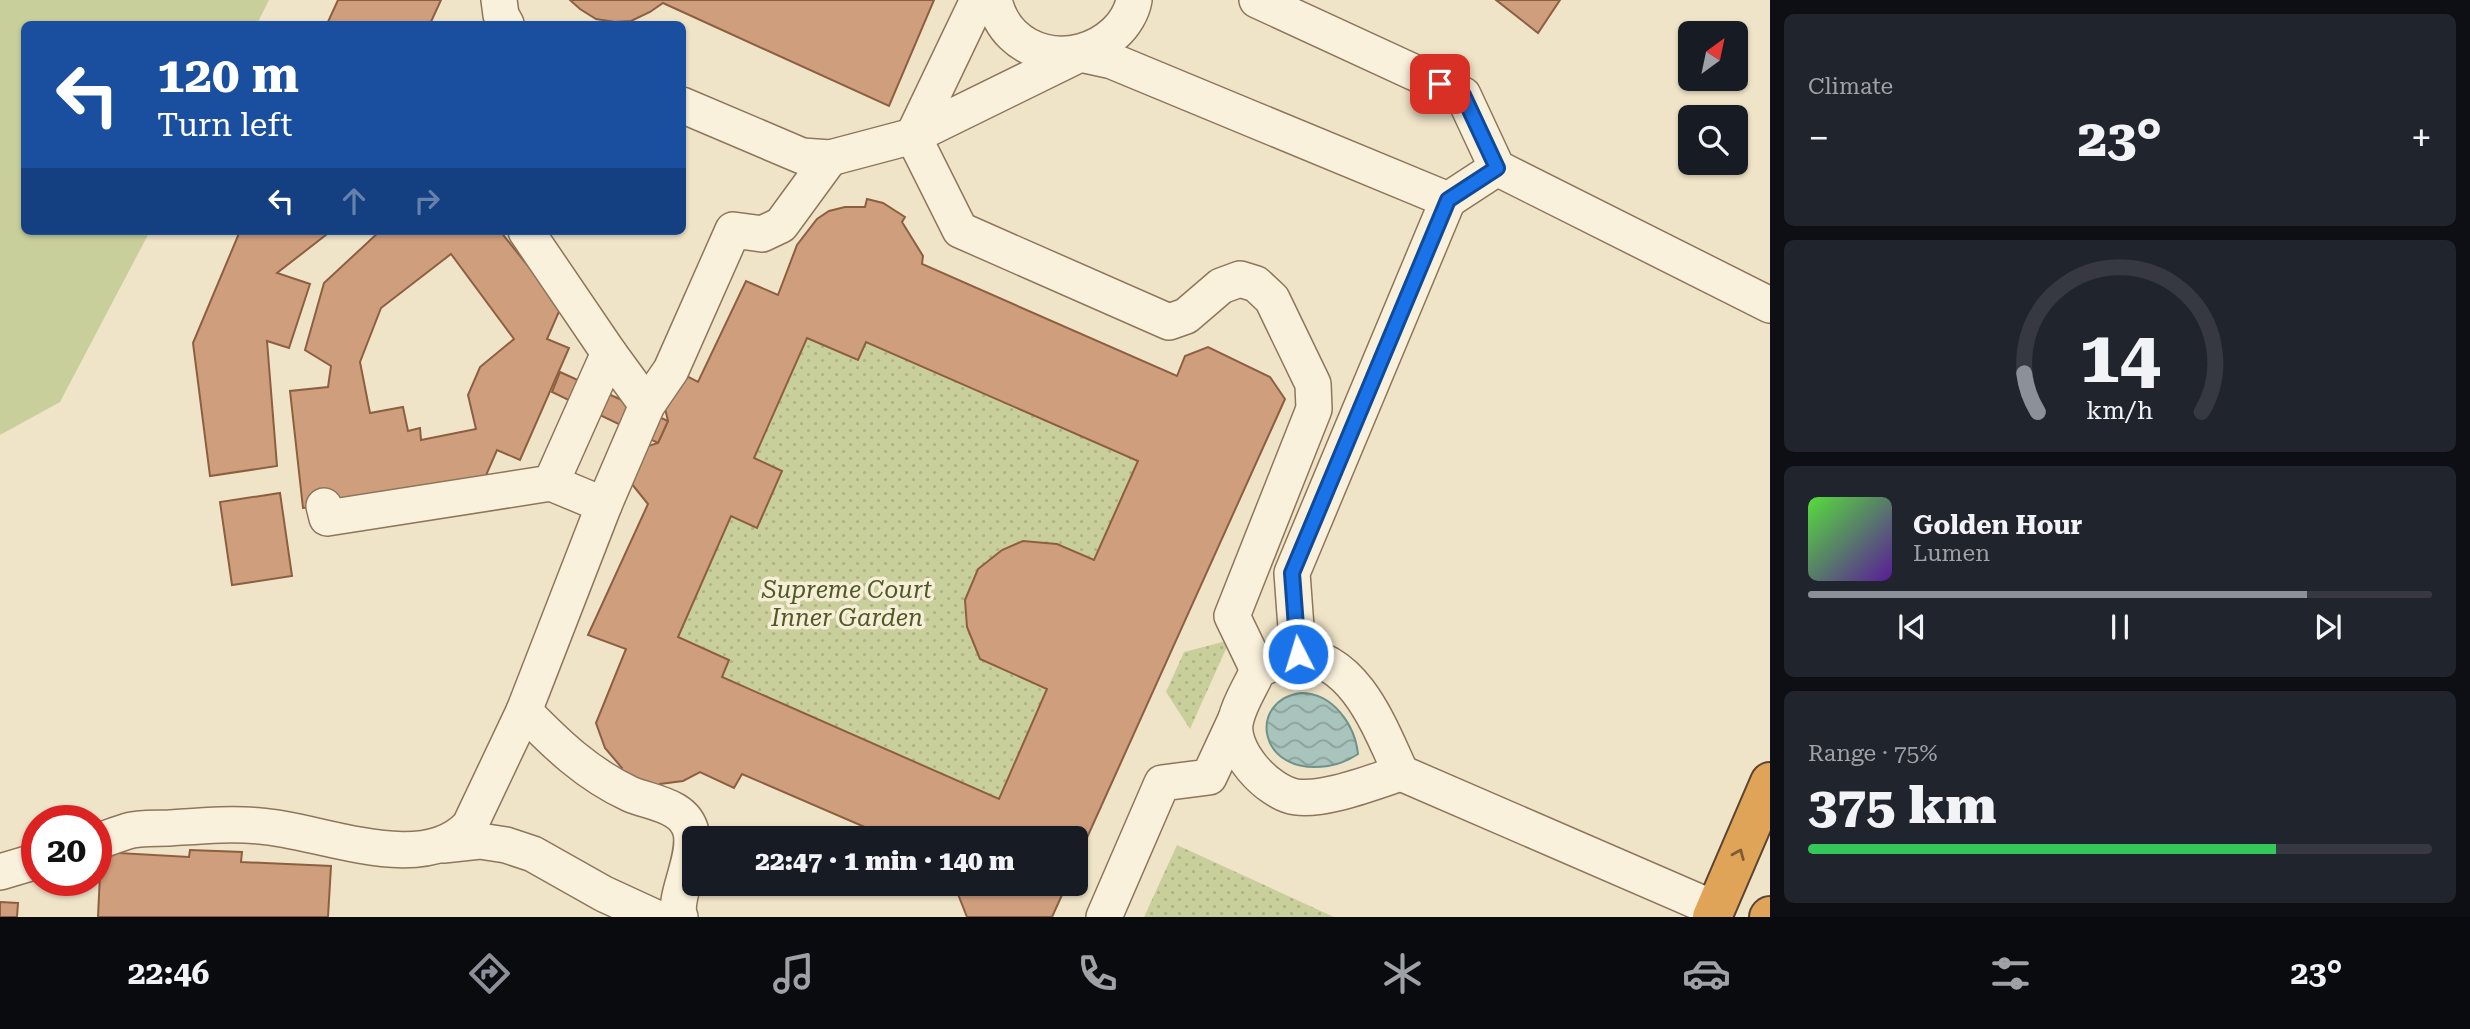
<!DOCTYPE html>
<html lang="en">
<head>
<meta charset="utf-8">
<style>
  body { margin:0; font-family:"Roboto Serif",serif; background:#20242c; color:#f1f3f6; height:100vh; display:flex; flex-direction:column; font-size:26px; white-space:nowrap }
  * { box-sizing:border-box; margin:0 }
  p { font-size:23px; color:#9ea1a6 }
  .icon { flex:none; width:38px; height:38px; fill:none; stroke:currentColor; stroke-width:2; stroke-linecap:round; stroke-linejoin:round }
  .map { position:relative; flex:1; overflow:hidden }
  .sheet { display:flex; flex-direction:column; gap:14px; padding:14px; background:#0d0f14; width:700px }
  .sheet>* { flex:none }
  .guide { position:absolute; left:21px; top:21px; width:665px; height:214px; border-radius:10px; box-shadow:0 2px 5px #0004; background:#1a4fa0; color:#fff; overflow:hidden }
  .needle { width:46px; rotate:33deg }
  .buttons { position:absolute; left:1678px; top:21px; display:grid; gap:14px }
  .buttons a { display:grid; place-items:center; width:70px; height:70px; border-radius:10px; background:#171b24; box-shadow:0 2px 5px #0004; font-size:35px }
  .speed { position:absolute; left:21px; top:805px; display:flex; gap:14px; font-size:35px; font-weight:700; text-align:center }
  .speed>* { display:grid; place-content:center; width:91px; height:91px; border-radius:50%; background:#171b24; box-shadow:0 2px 5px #0004; line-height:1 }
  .speed .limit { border:10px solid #d22; background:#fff; color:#111 }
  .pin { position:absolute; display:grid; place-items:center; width:60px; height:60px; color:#fff; margin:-30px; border-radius:14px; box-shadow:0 4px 10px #0006 }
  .me { position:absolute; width:77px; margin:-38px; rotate:355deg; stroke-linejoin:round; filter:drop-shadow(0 0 5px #0008) }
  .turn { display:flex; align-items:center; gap:24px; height:147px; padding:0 21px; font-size:32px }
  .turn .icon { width:91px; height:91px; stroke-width:2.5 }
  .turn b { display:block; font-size:49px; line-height:60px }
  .lanes { display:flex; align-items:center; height:66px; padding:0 21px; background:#0003; justify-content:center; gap:35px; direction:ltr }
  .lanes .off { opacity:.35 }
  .big { font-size:52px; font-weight:800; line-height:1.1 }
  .sheet .card { flex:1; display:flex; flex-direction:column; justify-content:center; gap:10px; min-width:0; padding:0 24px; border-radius:10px; background:#20242c }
  .sheet .dial { align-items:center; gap:0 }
  .dial svg { height:182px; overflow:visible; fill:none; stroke:#363941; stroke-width:7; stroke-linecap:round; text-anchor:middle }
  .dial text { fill:#f1f3f6; stroke:none }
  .song { display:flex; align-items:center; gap:21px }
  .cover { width:84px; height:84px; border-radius:10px; background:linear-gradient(135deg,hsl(110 70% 55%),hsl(270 70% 35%)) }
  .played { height:7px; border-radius:4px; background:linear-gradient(90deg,#8c9099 80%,#363941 80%) }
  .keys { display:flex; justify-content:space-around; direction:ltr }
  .heat { display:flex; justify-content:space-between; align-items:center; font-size:38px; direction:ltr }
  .charge { height:10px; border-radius:5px; background:linear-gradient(90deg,#34c759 75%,#363941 0) }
  .trip { position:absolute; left:682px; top:826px; width:406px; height:70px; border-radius:10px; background:#171b24; box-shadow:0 2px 5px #0004; font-weight:800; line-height:70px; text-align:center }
  .tabs { display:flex; height:112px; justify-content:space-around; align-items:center; background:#090b0e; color:#9ea1a6 }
  .tabs .icon { width:49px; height:49px }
  .tabs .on { color:#8c9099 }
  .tabs b { font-size:32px; color:#f1f3f6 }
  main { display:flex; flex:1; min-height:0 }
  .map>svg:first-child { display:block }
</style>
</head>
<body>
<main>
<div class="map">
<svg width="1770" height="917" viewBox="0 0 1770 917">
  <defs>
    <pattern id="grass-dots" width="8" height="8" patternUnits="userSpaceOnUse" patternTransform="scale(1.75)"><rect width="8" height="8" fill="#c9cf9b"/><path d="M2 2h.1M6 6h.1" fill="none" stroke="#aeb285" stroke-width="1.8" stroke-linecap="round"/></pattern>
    <pattern id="water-waves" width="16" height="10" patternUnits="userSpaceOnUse" patternTransform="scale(1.75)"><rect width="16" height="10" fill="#a9c4bc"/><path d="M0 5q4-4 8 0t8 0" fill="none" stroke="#8ba098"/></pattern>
  </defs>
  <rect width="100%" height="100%" fill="#f0e4c8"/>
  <!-- grass -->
  <g fill="url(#grass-dots)">
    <polygon points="807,338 857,360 866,342 1138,461 1094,560 1057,544 1023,541 1002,550 978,569 965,600 967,627 980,659 1047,689 999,799 722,677 728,660 678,637 731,516 757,527 782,471 754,458"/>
    <polygon points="1230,640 1190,729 1166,692 1184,652"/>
    <polygon points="1177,845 1334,917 1144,917"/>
  </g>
  <!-- pitch -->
  <polygon fill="#c9cf9b" points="0,0 269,0 257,24 24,24 24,231 150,231 60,402 0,435"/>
  <!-- water -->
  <path fill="url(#water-waves)" stroke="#6f938a" stroke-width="2" d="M1301 693C1333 693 1355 725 1358 754 1348 761 1340 764 1328 766 1257 777 1247 700 1301 693Z"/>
  <!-- building -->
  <g fill="#cf9f7d" stroke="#8d5f41" stroke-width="2" fill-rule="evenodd">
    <polygon points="338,0 441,0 430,24 327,24"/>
    <polygon points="570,0 934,0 889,106 663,3 650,12 631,21 615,22 596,19 580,9"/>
    <polygon points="1496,0 1560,0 1538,33"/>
    <path d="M867 199 883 203 905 217 902 222 923 256 922 264 1177 376 1185 356 1208 347 1270 377 1285 399 1076 862V838H890L742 774 734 788 700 772 683 781 660 784 656 789 620 775 622 768 605 748 596 723 626 649 588 635 648 504 631 483 645 447 658 443 668 421 663 400 679 372 698 382 746 281 778 295 797 245 817 219 829 211 845 207H865ZM807 338 858 360 866 342 1138 461 1094 560 1057 544 1023 541 1002 550 978 569 965 600 967 627 980 659 1047 689 999 799 722 677 729 660 678 637 731 516 757 528 782 471 754 458Z"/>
    <polygon points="240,231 331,231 277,273 310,284 289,348 267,341 277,466 210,476 193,343"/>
    <path d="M380 231H500L561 307 547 339 569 348 520 460 497 450 480 489 303 508 290 391 328 387 331 366 305 350 324 283ZM451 254 514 339 480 367 468 395 476 429 421 440 420 428 408 431 403 407 370 413 360 362 381 308Z"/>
    <polygon points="560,372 668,421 658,443 552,392"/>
    <polygon points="280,493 292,576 232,585 220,502"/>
    <polygon points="190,850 242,852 241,862 331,866 328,917 98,917 101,852 189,857"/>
    <polygon points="963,884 1067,884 1052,917 967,917 958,894"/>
    <polygon points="0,902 18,903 17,917 0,917"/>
  </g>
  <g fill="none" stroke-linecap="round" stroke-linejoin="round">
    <defs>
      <g id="minor">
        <polyline points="499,0 501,15 506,24"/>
        <polyline points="978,0 913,136 960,230 1169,322 1186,316 1221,286 1240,279 1256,284 1272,299 1313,384 1314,409 1232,616 1258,670"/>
        <path d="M994 0C1007 58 1075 70 1115 33 1124 25 1132 12 1134 0"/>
        <polyline points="1257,0 1463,95 1497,168 1770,305"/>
        <polyline points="682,105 802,156 830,158 913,136 1080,54 1112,61 1448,200 1497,168"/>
        <polyline points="526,231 609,353 647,405"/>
        <polyline points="551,483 609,353"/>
        <polyline points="324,506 327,518 551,483 604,505"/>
        <polyline points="1298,655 1292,573 1448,200"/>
        <path d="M1298 655C1356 659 1380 728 1401 773 1372 782 1326 801 1296 797 1268 793 1227 749 1236 719 1240 702 1251 686 1258 670L1282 659Z"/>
        <polyline points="1401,773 1715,909"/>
        <path d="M96 842C108 838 120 833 132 830 144 828 157 828 169 828 199 826 230 823 260 826 320 830 423 878 470 825L524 711"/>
        <polyline points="443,845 480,841 506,845 533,854 604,894 654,917"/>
        <polyline points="0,872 37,861"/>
        <path d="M680 917C672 898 697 859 691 832 685 805 651 803 630 794 587 774 556 744 524 711L604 505 647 405 671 370 733 230 762 234 781 225 830 158"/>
        <polyline points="1104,917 1162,783 1209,777 1235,721"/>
      </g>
      <g id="highway">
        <polyline points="1712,917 1770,782"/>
        <polyline points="1769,917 1770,916"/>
      </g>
    </defs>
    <!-- minor casing -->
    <use href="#minor" stroke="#8d765c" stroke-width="38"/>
    <!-- highway casing -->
    <use href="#highway" stroke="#5b4430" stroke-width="42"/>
    <!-- minor -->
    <use href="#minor" stroke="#faf1dc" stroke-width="35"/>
    <!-- highway -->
    <use href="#highway" stroke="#e0a458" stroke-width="38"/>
  </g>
  <!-- one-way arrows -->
  <defs><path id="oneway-chevron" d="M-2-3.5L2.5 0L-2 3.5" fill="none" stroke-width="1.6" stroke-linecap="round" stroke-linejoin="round" transform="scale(1.75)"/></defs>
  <use stroke="#7e5d36" href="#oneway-chevron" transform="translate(1739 854) rotate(-67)"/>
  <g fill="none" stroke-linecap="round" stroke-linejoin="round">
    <defs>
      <polyline id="route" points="1298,654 1292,573 1448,200 1497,168 1463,95 1440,84"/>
    </defs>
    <!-- route casing -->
    <use href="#route" stroke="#114b97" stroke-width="18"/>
    <!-- route -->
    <use href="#route" stroke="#1a73e8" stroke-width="12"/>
  </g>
  <g text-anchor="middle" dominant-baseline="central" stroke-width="7" stroke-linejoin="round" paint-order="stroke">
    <!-- park labels -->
    <g font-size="24" font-style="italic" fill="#4d5a26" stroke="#f7eed8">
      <text x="847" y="590">Supreme Court<tspan x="847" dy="28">Inner Garden</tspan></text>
    </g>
  </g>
</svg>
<div class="buttons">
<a><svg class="needle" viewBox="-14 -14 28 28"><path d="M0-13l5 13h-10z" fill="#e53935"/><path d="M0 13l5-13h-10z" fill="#9ea1a6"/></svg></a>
<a><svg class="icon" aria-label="search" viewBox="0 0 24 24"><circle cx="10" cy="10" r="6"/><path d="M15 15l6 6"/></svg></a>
</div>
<div class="speed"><div class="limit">20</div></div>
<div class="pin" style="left:1440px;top:84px;background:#d93025"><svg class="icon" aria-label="arrive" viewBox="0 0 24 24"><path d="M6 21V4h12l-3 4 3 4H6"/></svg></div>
<svg class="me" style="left:1298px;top:654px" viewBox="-20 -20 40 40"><circle r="17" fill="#1a73e8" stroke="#fff" stroke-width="3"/><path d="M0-11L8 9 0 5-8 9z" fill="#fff"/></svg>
<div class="trip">22:47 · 1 min · 140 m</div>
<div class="guide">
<div class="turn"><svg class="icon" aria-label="left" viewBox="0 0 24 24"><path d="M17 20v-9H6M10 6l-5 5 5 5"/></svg><div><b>120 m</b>Turn left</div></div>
<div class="lanes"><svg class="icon" aria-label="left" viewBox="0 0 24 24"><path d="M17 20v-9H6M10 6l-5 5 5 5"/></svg><svg class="icon off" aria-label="ahead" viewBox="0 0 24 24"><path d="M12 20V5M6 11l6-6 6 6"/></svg><svg class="icon off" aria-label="right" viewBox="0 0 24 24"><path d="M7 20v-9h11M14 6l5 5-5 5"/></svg></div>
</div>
</div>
<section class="sheet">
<div class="card"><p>Climate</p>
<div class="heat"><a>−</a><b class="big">23°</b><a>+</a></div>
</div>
<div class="card dial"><svg viewBox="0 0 100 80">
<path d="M14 69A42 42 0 1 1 86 69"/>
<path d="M14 69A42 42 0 0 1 8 52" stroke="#8c9099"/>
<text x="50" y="56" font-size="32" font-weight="700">14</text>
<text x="50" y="72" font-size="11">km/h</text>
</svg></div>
<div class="card">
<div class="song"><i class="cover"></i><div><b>Golden Hour</b><p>Lumen</p></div></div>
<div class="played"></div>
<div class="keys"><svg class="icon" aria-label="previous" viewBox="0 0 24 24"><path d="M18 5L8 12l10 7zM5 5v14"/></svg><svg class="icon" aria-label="pause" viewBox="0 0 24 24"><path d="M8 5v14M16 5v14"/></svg><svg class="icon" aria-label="next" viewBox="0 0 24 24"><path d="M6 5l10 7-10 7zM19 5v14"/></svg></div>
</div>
<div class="card"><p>Range · 75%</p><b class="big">375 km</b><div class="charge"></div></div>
</section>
</main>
<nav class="tabs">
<b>22:46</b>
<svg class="icon on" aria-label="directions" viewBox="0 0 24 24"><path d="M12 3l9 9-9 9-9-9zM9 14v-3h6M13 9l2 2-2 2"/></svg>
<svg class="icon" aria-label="music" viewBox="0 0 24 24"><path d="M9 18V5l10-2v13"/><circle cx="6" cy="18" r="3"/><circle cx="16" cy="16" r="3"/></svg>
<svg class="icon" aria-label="phone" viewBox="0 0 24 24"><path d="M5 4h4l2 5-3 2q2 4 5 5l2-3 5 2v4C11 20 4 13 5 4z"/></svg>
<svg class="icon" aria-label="climate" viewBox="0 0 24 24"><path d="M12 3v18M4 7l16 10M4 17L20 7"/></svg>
<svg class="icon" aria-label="car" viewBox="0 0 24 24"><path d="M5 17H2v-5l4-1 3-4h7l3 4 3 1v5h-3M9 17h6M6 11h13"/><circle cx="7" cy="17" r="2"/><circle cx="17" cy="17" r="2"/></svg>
<svg class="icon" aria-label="filters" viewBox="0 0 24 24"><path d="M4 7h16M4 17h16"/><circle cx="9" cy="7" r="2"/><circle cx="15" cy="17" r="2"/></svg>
<b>23°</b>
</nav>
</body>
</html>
